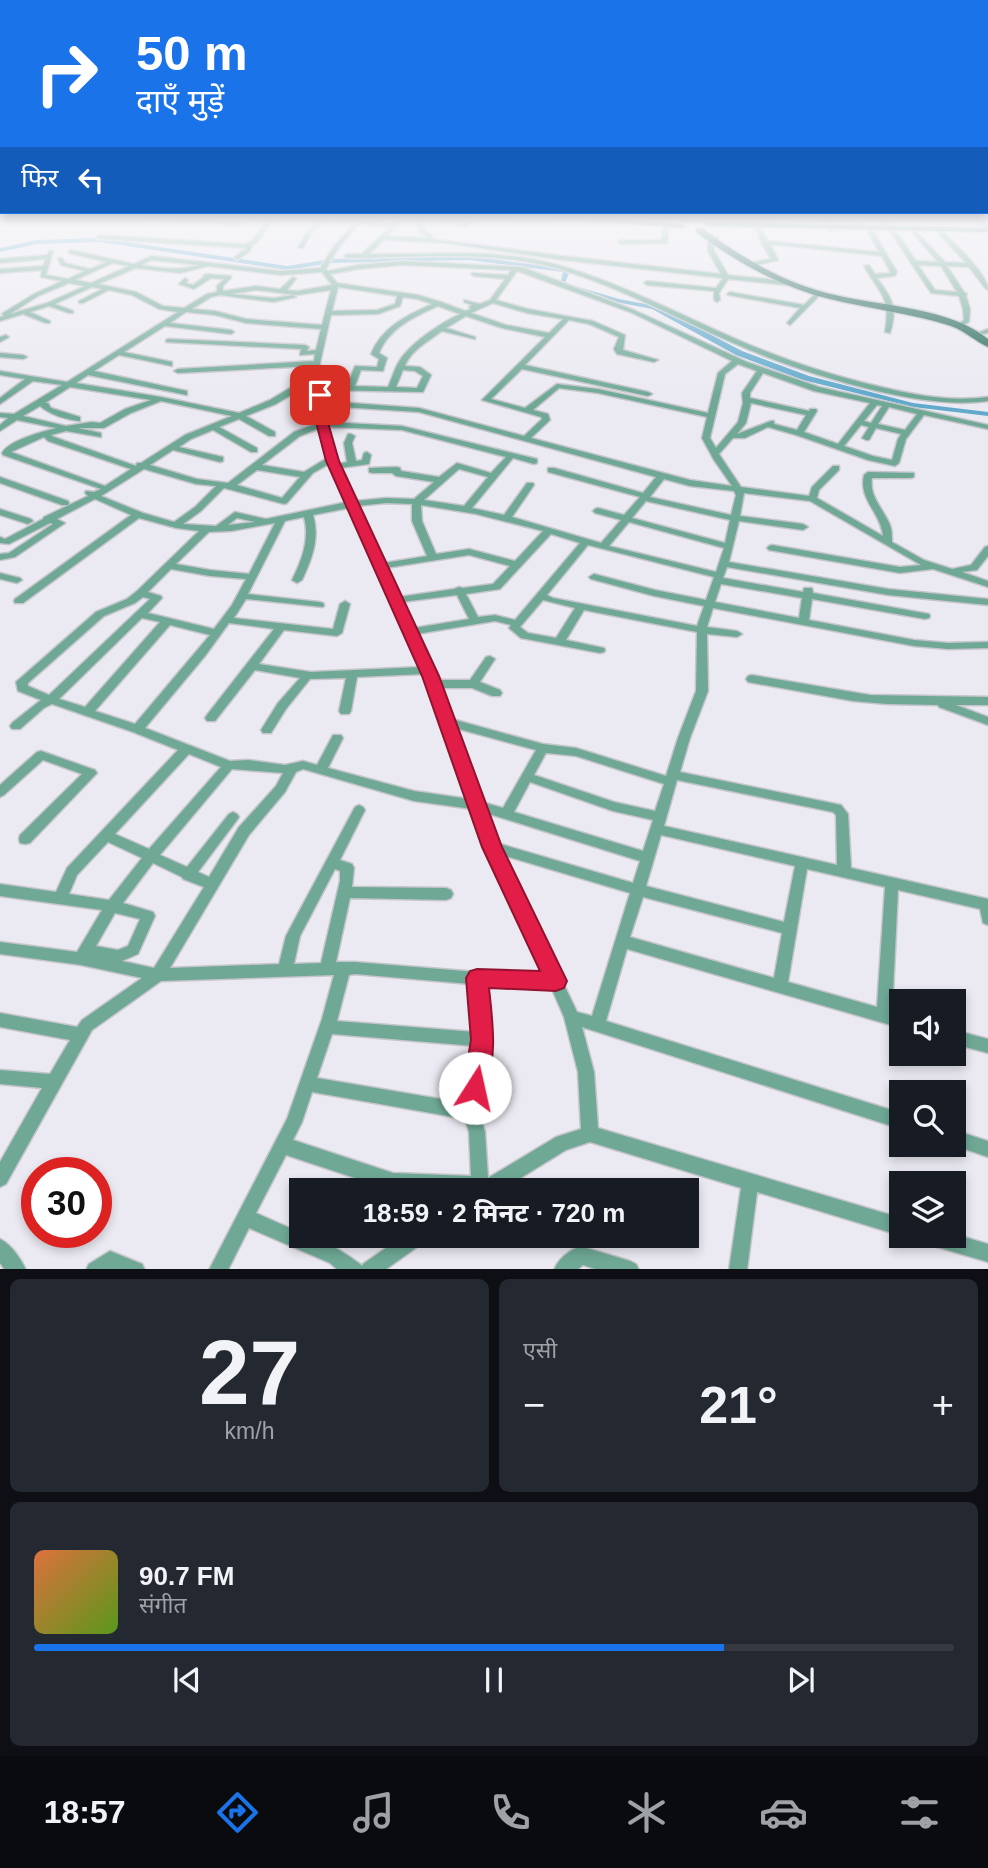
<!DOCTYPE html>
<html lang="hi">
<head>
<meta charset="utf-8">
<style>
  body { margin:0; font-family:Arial,"Noto Sans Devanagari",sans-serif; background:#242831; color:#f1f3f6; height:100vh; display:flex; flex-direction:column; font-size:26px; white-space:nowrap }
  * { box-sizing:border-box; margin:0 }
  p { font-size:23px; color:#9ea1a6 }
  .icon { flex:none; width:38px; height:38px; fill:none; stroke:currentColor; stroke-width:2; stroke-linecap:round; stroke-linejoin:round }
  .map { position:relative; height:1269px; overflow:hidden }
  .drawer { display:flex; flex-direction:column; gap:10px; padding:10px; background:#0d0f14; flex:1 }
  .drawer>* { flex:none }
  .banner { position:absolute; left:0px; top:0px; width:989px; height:214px; box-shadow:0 4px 10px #0003; background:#1a73e8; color:#fff; overflow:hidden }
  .tools { position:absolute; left:889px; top:989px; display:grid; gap:14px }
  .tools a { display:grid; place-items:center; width:77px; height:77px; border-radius:0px; background:#171b24; box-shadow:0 4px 10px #0003; font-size:35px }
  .speed { position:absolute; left:21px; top:1157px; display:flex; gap:14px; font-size:35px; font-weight:700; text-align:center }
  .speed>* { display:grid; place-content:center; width:91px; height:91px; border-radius:50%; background:#171b24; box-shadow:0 4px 10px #0003; line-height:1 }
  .speed .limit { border:10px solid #d22; background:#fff; color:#111 }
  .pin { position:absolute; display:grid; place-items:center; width:60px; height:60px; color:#fff; margin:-30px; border-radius:14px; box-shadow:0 4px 10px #0006 }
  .me { position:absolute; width:77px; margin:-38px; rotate:10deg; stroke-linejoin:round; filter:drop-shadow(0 0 5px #0008) }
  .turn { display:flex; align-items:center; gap:24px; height:147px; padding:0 21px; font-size:32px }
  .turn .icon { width:91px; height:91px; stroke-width:2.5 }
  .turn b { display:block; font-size:49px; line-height:60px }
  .then { display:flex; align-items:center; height:66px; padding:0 21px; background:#0003; gap:14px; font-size:26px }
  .big { font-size:52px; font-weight:700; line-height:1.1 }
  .drawer .card { flex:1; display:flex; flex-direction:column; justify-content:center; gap:10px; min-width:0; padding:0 24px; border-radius:10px; background:#242831 }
  .drawer .dial { align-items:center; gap:0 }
  .dial b { font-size:91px; line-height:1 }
  .song { display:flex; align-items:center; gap:21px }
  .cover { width:84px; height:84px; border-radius:10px; background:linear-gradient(135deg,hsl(20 70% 55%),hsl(90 70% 35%)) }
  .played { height:7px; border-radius:4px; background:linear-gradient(90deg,#1a73e8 75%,#363941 75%) }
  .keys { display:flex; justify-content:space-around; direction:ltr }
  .heat { display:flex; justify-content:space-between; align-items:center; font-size:38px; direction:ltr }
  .drawer .tiles { flex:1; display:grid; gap:10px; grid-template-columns:1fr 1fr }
  .card:last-child { grid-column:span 2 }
  .trip { position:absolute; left:289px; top:1178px; width:410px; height:70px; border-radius:0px; background:#171b24; box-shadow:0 4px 10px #0003; font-weight:700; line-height:70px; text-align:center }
  .dock { display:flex; height:112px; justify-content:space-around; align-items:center; background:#090b0e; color:#9ea1a6 }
  .dock .icon { width:49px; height:49px }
  .dock .current { color:#1a73e8 }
  .dock b { font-size:32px; color:#f1f3f6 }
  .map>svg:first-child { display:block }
</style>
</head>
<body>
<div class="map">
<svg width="988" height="1270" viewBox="0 0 988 1270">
  <rect width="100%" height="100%" fill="#ebeaf2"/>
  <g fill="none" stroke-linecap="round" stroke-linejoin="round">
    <!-- canal -->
    <polygon fill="#62aacc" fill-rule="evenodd" points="100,238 287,266 331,259 468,256 567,269 570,271 565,283 619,299 656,306 742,351 809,376 913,403 988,412 988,416 913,407 803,380 736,355 652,309 616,302 560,285 563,272 468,260 331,263 287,270 100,242 37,244 0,252 0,248 37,240"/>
    <defs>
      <g id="minor">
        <polygon points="137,218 205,220 212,218 211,221 240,222 243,224 240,226"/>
        <polygon points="269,218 275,218 256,243 252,245 250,251 237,260 235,259 235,257 246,248 99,239 96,237 99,235 245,244 252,241"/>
        <path d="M320 218 356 220 364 218 362 221 393 224 399 218H405L387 236 426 238 425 235 421 233 416 224 419 218H425L422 224 425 231 431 234 432 239 563 256 721 274 708 251V238L718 237V239L713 240 714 251 728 275 794 282 797 284 794 286 728 279 719 293 720 300 717 302 714 300V291L647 285 644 283 647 281 716 288 723 278 563 260 446 243 384 240 369 254C435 255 500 247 565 267 624 285 679 314 736 339 782 359 829 375 877 386 914 395 950 402 988 397V401C950 406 914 399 877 391 827 379 778 363 731 342 674 317 619 287 559 269 491 249 417 258 347 258L344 256 347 254H362L390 227 359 224 339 247 326 269 328 271 358 265 402 261 522 267 634 310 747 362 819 387 988 425V429L924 415 906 439 899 463 895 466 868 460 796 435 768 427 745 438H733L719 454 741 487 809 496 812 487 833 466H839V470L819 490 817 498 883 536C881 513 858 499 864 475L868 472 914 473V477L911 478H872C869 497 883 508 890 525 892 530 892 536 892 542L924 560 952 569 971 565 985 547 988 546V556L977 570 962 572 988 581V587L933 569 900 573 769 550 767 548 769 546 772 545 900 567 921 565 810 501 744 493 740 516 803 524 808 527 803 530 739 521 729 562 888 589 988 599V605L888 595 727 567 723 578 803 592 804 588H812L813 593 929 614 930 616 929 618 925 619 812 599 809 620 914 640 948 643 988 642V648L948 649 914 646 713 608 707 627 737 631 742 634 737 637 707 634 708 691 690 738 680 772 841 805 848 814 851 868 988 899V925L983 923 980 909 898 890 892 1012 901 1014V1028L627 949 606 1021 901 1113V1129L582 1027 594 1072 598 1128 901 1218 902 1236 757 1192 747 1270H729L741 1188 590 1142 566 1150 501 1190H391L286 1155 256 1213 301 1233V1236C320 1236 345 1253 360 1264L362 1266 363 1264 403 1236H427L424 1242 385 1270H338L330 1263 249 1228 228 1270H209L287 1119 322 1019 334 975 161 981 92 1030 6 1184 0 1187V1162L42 1088 0 1084V1070L50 1074 70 1040 0 1027V1013L77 1027 82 1020 142 978 81 965 0 954V942L77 952 102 910 0 896V884L56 892 67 868 178 750 133 732 52 704 44 708 20 729H12L10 726 12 723 41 700 18 691 16 682 96 612 127 599 137 591 199 531 176 528 139 518 23 603H15L14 601 15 599 131 515 95 499 57 519 65 523 15 557 0 560V554L9 553 53 524 50 523 9 544 0 543V537L5 539 43 519 44 517 88 496 85 493 86 491 94 492 101 489 3 455 2 453C9 440 42 432 56 428L17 420 0 431V425L8 418 0 417V413L14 414 62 385 33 381 0 404V398L25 379 0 375V371L67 382 178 312 159 309 132 295 109 290 83 303H79V301L102 289 92 287 55 304 73 311V313H69L49 306 30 312 50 321V323H46L23 314 0 321V317L4 316 2 314 3 313 34 294 62 281 41 277 42 270 0 273V269L43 266 46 259 0 263V259L47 255 49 251H53L46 275 68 279 85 271 61 265 58 258H62L65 263 90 269 107 262 69 253V251L71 250 134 264 151 256 281 271 320 268 335 245 354 223 324 220 311 234 303 248H299L298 247 307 232ZM152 260 199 265C180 271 161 268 141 265ZM113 263 129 266 91 283 75 280ZM402 265 511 270 508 275 472 273 471 274 474 276 505 279 490 300 480 304 464 300V302L472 305 469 307 471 309 465 311 441 302 418 295 337 283 330 274 358 269ZM208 266 281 275 322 272 332 285 297 291 287 290 296 279 293 277 280 289 256 286 223 291V286L231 278V276L206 274 203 276 204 277 193 285 186 283 188 280 185 278 179 284 194 289 211 278 224 279 217 286V292L207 294 184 308 163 306 136 292 98 284 136 268 180 273ZM517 271 630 312 732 361 718 373 708 413 598 389 557 384 525 408 491 399 522 369 648 396 652 394 648 392 525 365 569 320 589 324 619 337 614 349 617 354 654 362 658 360 623 350 625 335 593 321 528 309 496 300ZM69 283 85 286 47 303 10 314 38 296ZM338 287 397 296 395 304 377 310 332 311ZM256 290 297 295 331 290 322 325 246 319 215 311 192 309 211 297 220 295 274 302 296 297 293 295 274 298 231 294ZM403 297 417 299 432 304C407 315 382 327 371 354L379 359 377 367 355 366 347 386H323L320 363 331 315 378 314 400 306ZM493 303 527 313 563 319 549 333 506 325 471 313ZM438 306 460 314C442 322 414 341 402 357 395 366 393 376 388 387L355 386 361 370 383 371 387 358 379 353C389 328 414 317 438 306ZM186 312 215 315 246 323 321 329 316 350 307 351 309 347 305 345 168 339 166 340V342L301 349 300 355 315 354 314 361 178 369 174 371 178 373 311 366 290 388 270 400 239 413 161 397 76 383 88 375 187 395V391L94 371 119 355 172 366V362L124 352 165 326 231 334 234 332 231 330 170 323ZM466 316 502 328 545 337 482 400 541 417 542 419 524 436 419 408 324 401 323 390 423 392 431 375 420 367 405 366C411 350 429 341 442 331L475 339V337L446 328ZM738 364 757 371 742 393 743 403 738 422 716 448 710 438 725 374ZM403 370 415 371 423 376 417 388 396 387ZM314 371 319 423 294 432 228 483 197 479 150 465 173 450 220 462 223 461V457L179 447 191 439 213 430 251 452H257V448L219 427 239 419 269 436H275V432L246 416 276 404 296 392ZM763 373 814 391 870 403 838 444 804 432 817 411 816 409H810L809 411 750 398V393ZM70 387 151 400 125 409 100 423 92 422 66 426 23 416 40 406C49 414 66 420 80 421V417L51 408 48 403H45ZM559 388 598 393 707 417 702 438 714 460 732 486 690 480 531 438 550 420 548 414 533 410ZM161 401 232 416 185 435 141 463H137L136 466 54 437 51 435 66 431 101 437V433L78 428H104L131 413ZM751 403 806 415 797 430 774 424V421H771L737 434 746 423ZM877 405 882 406 871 423 864 421ZM325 406 419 412 656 477 643 493 554 468H548V472L640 497 624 515 598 508 595 509 593 511 595 513 621 520 601 543 512 517 534 485 533 483H527L504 515 472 508 513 458 534 464 537 463V459L402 426 327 422ZM889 407 917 414 905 430 878 424ZM861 425 869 427 862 438 866 440H869L876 428 901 434 898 439 892 460 873 456 844 446ZM327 427 402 430 506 457 491 473 457 463 439 477 401 471 400 468 397 467 369 468V472L372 473H392L396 476 434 482 414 499 386 498 355 501 340 468 369 464 371 455 367 452 364 453 362 460 356 461 352 443 355 436 351 434H348L344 443 347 462 338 464ZM320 428 327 458 304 472 262 465 300 436ZM44 437 48 441 131 469 105 486 11 452ZM329 464 347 502 266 519 235 512 216 526 183 524 201 511 224 488 284 504 287 503 313 473ZM144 469 196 484 216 486 195 507 174 522 143 513 101 496ZM459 469 488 477 464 506 424 500ZM257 470 300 477 282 498 237 485ZM664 479 690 486 734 491 736 495 731 515 650 497ZM646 501 730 520 725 543 632 518ZM386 503 412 504V521L427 556 384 563 357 506ZM421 505 476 514 543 531 515 561 469 549 436 554 422 521ZM349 508 421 667 311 672 259 664 284 630 337 636 342 633 350 604 345 601 340 604 333 629 234 618 246 599 323 607 324 605 323 603 319 602 248 594 285 521 304 517C310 539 302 560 292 580L297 583 302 580C312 559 320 538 313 515ZM237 518 255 522 228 525ZM629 522 724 548 716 572 609 546ZM275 523 249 574 210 570 176 564 209 532 231 531ZM551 534 580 543 515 620 495 615 478 617 466 594 500 589ZM588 545 714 577 706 600 655 590 594 574 589 577 591 579 654 596 704 606 697 626 553 598 547 595ZM469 555 510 566 493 584 463 588 459 587 454 589 399 597 386 568ZM171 569 210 576 246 579 232 605 214 629 148 613 162 598 161 596 148 592ZM721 584 802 598 799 618 715 602ZM457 595 469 619 414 628 402 602ZM143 597 150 599 49 695 28 686V683L104 616 135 603ZM543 600 575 608 556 638 528 633 520 627ZM584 610 697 632 696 691 678 738 666 776 576 748 543 744 452 719 441 688H472L492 696H500L502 693 500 690 480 682 495 659 490 656 486 657 470 680H438L417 634 495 621 511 625 509 628 521 638 600 653 604 652 605 650 604 648 566 640ZM142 618 160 622 85 707 59 699ZM229 623 274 629 207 715 205 718 207 721H215L255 670 300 678 278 703 261 730 263 733H271L286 709 310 679 346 678 339 711 341 714H349L351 711 357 677 424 674 469 799 414 791 328 768 343 738 341 735H333L317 765 303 761 285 765 248 760 230 761 145 728 205 656ZM170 625 210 635 135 724 95 711ZM455 728 536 750 503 808 482 802ZM546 753 576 756 664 784 655 811 614 802 534 775ZM189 754 221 767 149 849 115 834ZM232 769 283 773 276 786 239 827 209 877 198 872 237 820 239 817 237 814 233 812 229 814 187 867 160 855ZM303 769 414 801 472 809 485 847 545 974 477 972 355 962H336L350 898 446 900 451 898 453 894 451 890 446 888 352 887 354 868 352 864 340 860 365 810 363 807 359 805 355 807 286 936 279 964 170 968 249 835 285 792 296 772ZM677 780 833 812 836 815 837 865 664 826ZM530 782 613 811 653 820 643 851 514 812ZM486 813 640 861 633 883 497 843ZM661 835 795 866 784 922 646 886ZM108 842 142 858 109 900 69 894 77 875ZM502 855 630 893 592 1016 577 1012ZM153 863 182 877 183 879 204 887 154 968 122 961 138 954 155 916 153 912 123 903ZM335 869 340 871V881L321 963 294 964 300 936ZM807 869 885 887 877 1007 788 982ZM643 897 782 933 774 978 630 937ZM115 913 140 919 128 946 118 950 96 946ZM355 974 470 984 475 1032 337 1021 349 975ZM485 985 551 987 564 1017 578 1072 581 1129 556 1137 488 1178 485 1132 479 1112 491 1040ZM332 1034 474 1046 464 1103 317 1078ZM312 1092 465 1119 469 1132 471 1176 393 1173 293 1140 302 1122Z"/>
        <polygon points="472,218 479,218 466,227 437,221 440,219 465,223"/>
        <polygon points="676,218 684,218 688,221 685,223"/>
        <polygon points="821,218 827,218 833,231 829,231"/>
        <polygon points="880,218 886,218 890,229 886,229"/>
        <polygon points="975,218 981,218 988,226 988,232"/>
        <polygon points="666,223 669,225 667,243 621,244 618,242 621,240 662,240 663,225"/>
        <path d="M756 227H760L768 241 879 252 867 230 872 229 897 272 895 276 877 278C892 298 898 308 890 333L885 332C891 295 880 295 864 266L869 265 875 274 891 273 882 256 770 244 778 260 757 265 755 264V262L771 259 761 242Z"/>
        <path d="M891 230H895L916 261 938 262 912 232 911 231 914 229 945 262 966 263 938 233V231H942C954 243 988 274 988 290L986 289 969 267 947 266 964 292 967 294 966 296 970 309 969 322 963 325 960 323 964 320 963 309 959 296 931 293 890 231ZM918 265 941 266 957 292 935 290Z"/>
        <polygon points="730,292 804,305 816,293 821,294 790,325 787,323 800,308 728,295 727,294"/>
        <polygon points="988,329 988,333 983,334 980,332"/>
        <polygon points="6,335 9,337 0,342 0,337"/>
        <polygon points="0,353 23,355 27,357 23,359 0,357"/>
        <polygon points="0,477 68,501 69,503 68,505 62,505 0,483"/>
        <polygon points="0,509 31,519 33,521 28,524 0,515"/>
        <polygon points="0,573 20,578 22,580 17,583 0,579"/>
        <polygon points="752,675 870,695 988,697 988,705 956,705 988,717 988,725 939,707 938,705 887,704 853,701 748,682 746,679 748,676"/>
        <polygon points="41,751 95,770 97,773 30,843 25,844 20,843 19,839 20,835 82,774 43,760 4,795 0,797 0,785 37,752"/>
        <polygon points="954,1030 988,1039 988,1053 954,1044"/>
        <polygon points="954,1130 988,1141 988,1157 950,1144 954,1144"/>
        <polygon points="954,1234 988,1244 988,1262 930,1245 924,1242 921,1236 954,1236"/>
        <path d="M0 1239C11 1244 21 1259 26 1270H5L0 1263Z"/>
        <path d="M580 1246 630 1261 636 1264 639 1270H598L583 1265 577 1270H554C558 1259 570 1250 580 1246Z"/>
        <polygon points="110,1251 142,1264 145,1270 86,1270 89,1264"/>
      </g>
      <g id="major">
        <polygon points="560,218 601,218 681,224 685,226 681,228"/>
        <polygon points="708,222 988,228 988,232 705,226 704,224"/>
        <path d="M696 228H702C741 258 786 284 835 295 881 306 951 308 988 339V347C975 341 965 331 951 326 911 313 870 309 830 299 781 287 736 262 696 232Z"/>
      </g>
    </defs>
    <!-- minor casing -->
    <use href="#minor" stroke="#c6c5cc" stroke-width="3"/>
    <!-- major casing -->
    <use href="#major" stroke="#c6c5cc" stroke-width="3"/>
    <!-- minor -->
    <use href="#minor" fill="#6fa996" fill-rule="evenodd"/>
    <!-- major -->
    <use href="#major" fill="#226754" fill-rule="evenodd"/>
  </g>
  <!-- sky -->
  <linearGradient id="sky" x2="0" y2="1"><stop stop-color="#72b0dd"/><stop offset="0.55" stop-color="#f6f6f9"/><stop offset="1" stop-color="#f6f6f9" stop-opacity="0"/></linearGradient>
  <rect width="988" height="396" fill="url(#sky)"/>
  <!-- route -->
  <path fill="#e11d48" stroke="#92132f" stroke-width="2" d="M320 391 326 395 329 426 339 461 439 676 502 847 567 981 564 988 556 991 489 988C493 1024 498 1062 483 1096L475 1099 466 1096 463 1088 471 1040 466 978 470 971 477 969 540 971 482 847 422 676 326 461 317 426 314 395Z"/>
</svg>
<div class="tools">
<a><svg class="icon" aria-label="sound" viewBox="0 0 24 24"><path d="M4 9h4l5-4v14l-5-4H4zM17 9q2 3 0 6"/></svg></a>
<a><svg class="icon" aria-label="search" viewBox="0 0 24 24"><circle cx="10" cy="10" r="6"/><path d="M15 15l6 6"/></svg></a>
<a><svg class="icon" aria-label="layers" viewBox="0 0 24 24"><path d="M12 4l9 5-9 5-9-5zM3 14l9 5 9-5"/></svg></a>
</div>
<div class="speed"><div class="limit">30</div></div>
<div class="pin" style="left:320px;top:395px;background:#d93025"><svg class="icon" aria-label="arrive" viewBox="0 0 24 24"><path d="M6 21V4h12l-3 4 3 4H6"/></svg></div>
<svg class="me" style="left:475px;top:1088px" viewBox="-20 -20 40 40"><circle r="19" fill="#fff"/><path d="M0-13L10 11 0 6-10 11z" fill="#e11d48"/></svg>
<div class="trip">18:59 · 2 मिनट · 720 m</div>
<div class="banner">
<div class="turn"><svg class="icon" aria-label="right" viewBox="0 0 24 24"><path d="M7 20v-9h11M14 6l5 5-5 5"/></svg><div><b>50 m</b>दाएँ मुड़ें</div></div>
<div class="then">फिर<svg class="icon" aria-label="left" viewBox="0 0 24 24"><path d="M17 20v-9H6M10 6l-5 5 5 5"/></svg></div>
</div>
</div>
<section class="drawer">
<div class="tiles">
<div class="card dial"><b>27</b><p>km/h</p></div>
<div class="card"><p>एसी</p>
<div class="heat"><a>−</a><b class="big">21°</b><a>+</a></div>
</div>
<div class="card">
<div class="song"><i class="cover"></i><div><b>90.7 FM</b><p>संगीत</p></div></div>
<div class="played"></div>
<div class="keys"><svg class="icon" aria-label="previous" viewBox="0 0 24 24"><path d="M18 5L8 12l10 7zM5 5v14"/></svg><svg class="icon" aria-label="pause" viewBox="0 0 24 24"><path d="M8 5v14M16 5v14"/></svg><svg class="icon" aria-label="next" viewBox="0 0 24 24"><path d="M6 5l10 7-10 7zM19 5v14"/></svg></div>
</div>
</div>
</section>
<nav class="dock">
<b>18:57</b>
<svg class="icon current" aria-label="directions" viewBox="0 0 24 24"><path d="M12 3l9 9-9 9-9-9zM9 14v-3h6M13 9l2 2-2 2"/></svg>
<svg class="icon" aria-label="music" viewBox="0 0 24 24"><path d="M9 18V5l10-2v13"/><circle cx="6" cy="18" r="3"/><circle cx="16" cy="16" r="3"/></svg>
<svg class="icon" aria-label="phone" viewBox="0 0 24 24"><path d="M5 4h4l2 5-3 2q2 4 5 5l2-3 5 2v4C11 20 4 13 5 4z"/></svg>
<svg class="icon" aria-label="climate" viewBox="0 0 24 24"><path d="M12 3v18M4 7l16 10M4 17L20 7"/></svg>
<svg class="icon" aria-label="car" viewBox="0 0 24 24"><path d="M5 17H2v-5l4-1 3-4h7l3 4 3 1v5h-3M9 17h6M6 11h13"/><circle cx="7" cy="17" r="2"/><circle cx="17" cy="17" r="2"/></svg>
<svg class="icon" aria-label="filters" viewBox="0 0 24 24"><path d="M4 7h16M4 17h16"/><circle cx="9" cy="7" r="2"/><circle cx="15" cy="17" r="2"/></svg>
</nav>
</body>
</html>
